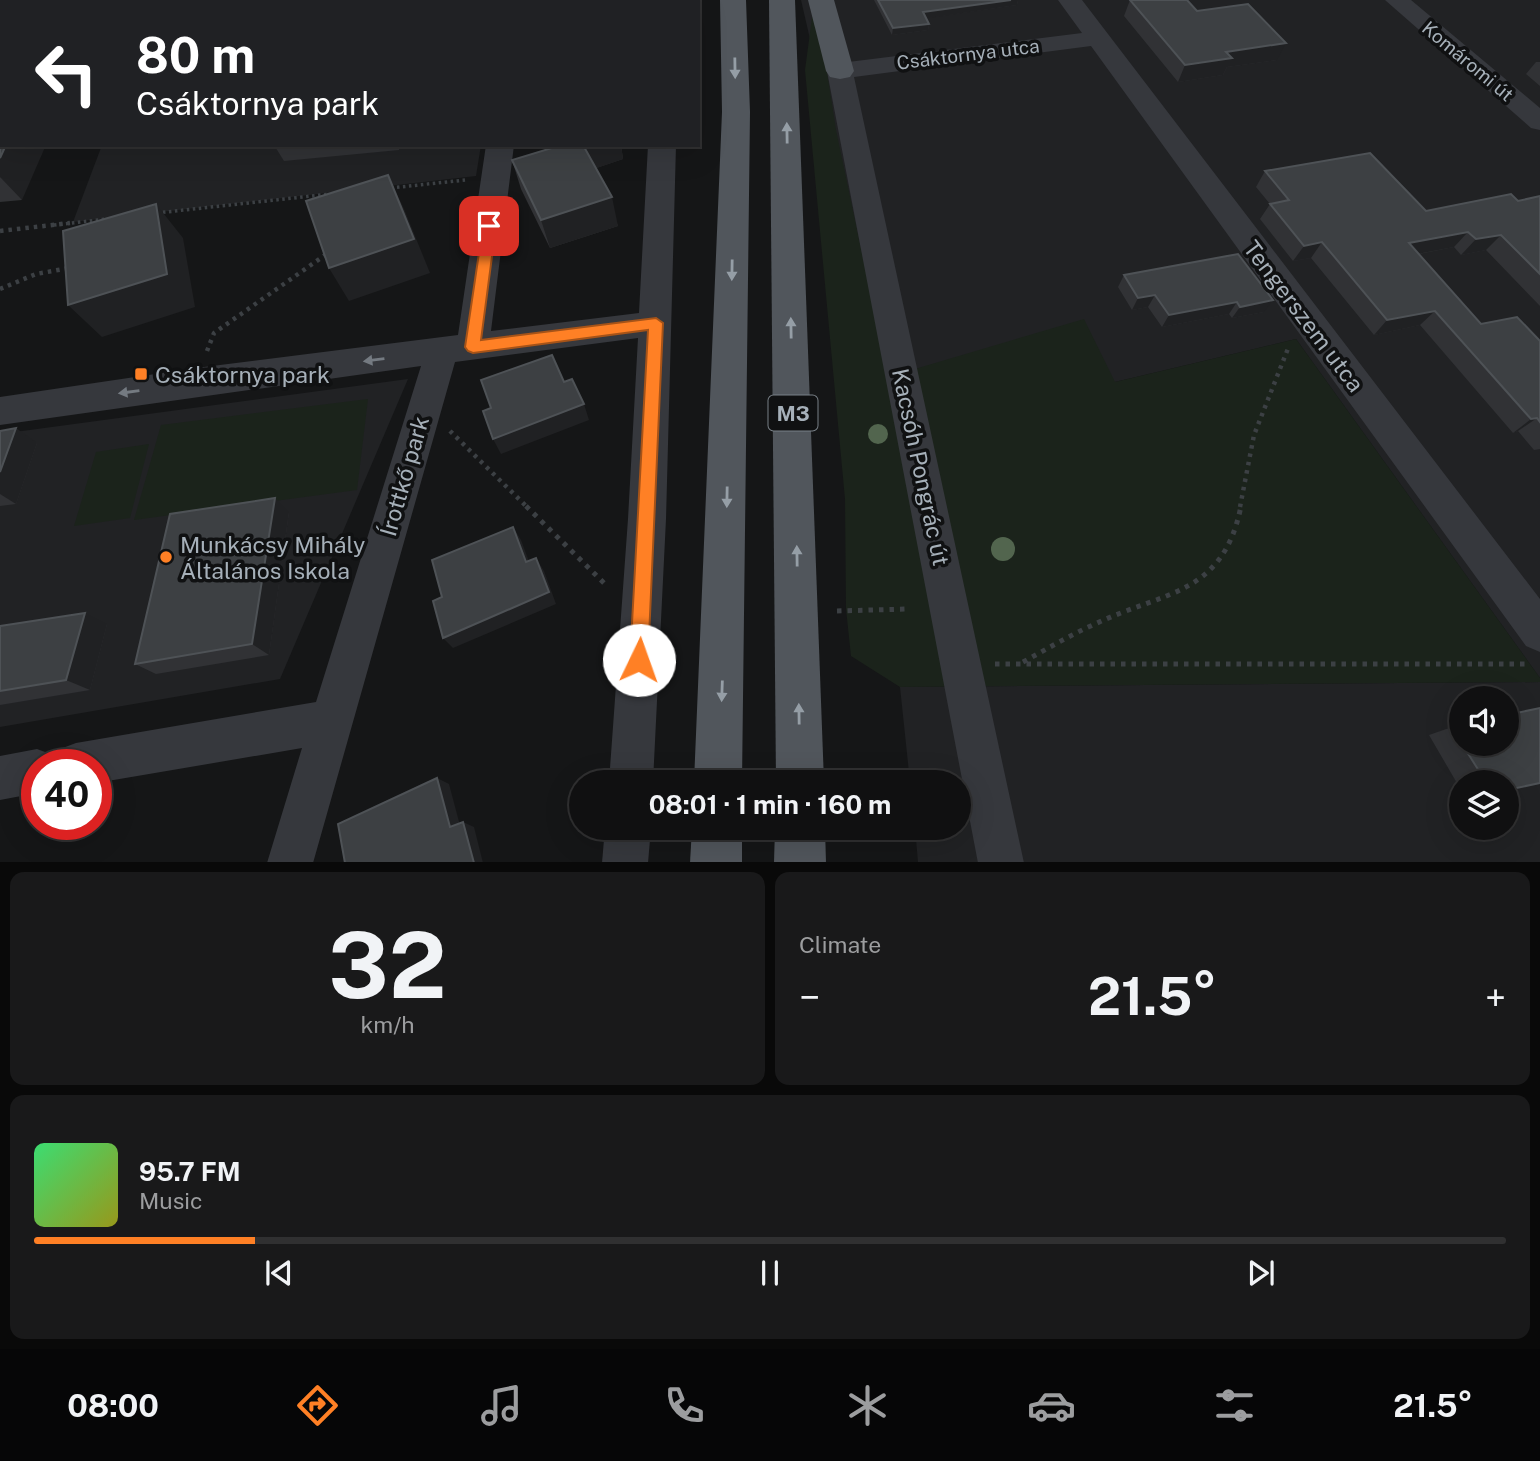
<!DOCTYPE html>
<html lang="en">
<head>
<meta charset="utf-8">
<style>
  body { margin:0; font-family:"Public Sans",sans-serif; background:#19191a; color:#f1f3f6; height:100vh; display:flex; flex-direction:column; font-size:26px; white-space:nowrap }
  * { box-sizing:border-box; margin:0 }
  p { font-size:23px; color:#9c9d9f }
  .icon { flex:none; width:38px; height:38px; fill:none; stroke:currentColor; stroke-width:2; stroke-linecap:round; stroke-linejoin:round }
  .map { position:relative; height:862px; overflow:hidden }
  .sheet { display:flex; flex-direction:column; gap:10px; padding:10px; background:#090909; flex:1 }
  .sheet>* { flex:none }
  .hud { position:absolute; left:0px; top:0px; width:700px; height:147px; box-shadow:0 7px 28px #0002,0 0 0 2px #303031; background:#202124; color:#fff; overflow:hidden }
  .fabs { position:absolute; left:1449px; top:686px; display:grid; gap:14px }
  .fabs a { display:grid; place-items:center; width:70px; height:70px; border-radius:50%; background:#101011; box-shadow:0 7px 28px #0002,0 0 0 2px #303031; font-size:35px }
  .speed { position:absolute; left:21px; top:749px; display:flex; gap:14px; font-size:35px; font-weight:700; text-align:center }
  .speed>* { display:grid; place-content:center; width:91px; height:91px; border-radius:50%; background:#101011; box-shadow:0 7px 28px #0002,0 0 0 2px #303031; line-height:1 }
  .speed .limit { border:10px solid #d22; background:#fff; color:#111 }
  .pin { position:absolute; display:grid; place-items:center; width:60px; height:60px; color:#fff; margin:-30px; border-radius:14px; box-shadow:0 4px 10px #0006 }
  .me { position:absolute; width:77px; margin:-38px; rotate:3deg; stroke-linejoin:round; filter:drop-shadow(0 0 5px #0008) }
  .turn { display:flex; align-items:center; gap:24px; height:147px; padding:0 21px; font-size:32px }
  .turn .icon { width:91px; height:91px; stroke-width:2.5 }
  .turn b { display:block; font-size:49px; line-height:60px }
  .big { font-size:52px; font-weight:700; line-height:1.1 }
  .sheet .card { flex:1; display:flex; flex-direction:column; justify-content:center; gap:10px; min-width:0; padding:0 24px; border-radius:14px; background:#19191a }
  .sheet .dial { align-items:center; gap:0 }
  .dial b { font-size:91px; line-height:1 }
  .song { display:flex; align-items:center; gap:21px }
  .cover { width:84px; height:84px; border-radius:10px; background:linear-gradient(135deg,hsl(140 70% 55%),hsl(60 70% 35%)) }
  .played { height:7px; border-radius:4px; background:linear-gradient(90deg,#ff8025 15%,#303031 15%) }
  .keys { display:flex; justify-content:space-around; direction:ltr }
  .heat { display:flex; justify-content:space-between; align-items:center; font-size:38px; direction:ltr }
  .sheet .tiles { flex:1; display:grid; gap:10px; grid-template-columns:1fr 1fr }
  .card:last-child { grid-column:span 2 }
  .trip { position:absolute; left:569px; top:770px; width:402px; height:70px; border-radius:35px; background:#101011; box-shadow:0 7px 28px #0002,0 0 0 2px #303031; font-weight:700; line-height:70px; text-align:center }
  .tabs { display:flex; height:112px; justify-content:space-around; align-items:center; background:#060607; color:#9c9d9f }
  .tabs .icon { width:49px; height:49px }
  .tabs .active { color:#ff8025 }
  .tabs b { font-size:32px; color:#f1f3f6 }
  .map>svg:first-child { display:block }
</style>
</head>
<body>
<div class="map">
<svg width="1540" height="863" viewBox="0 0 1540 863">
  <rect width="100%" height="100%" fill="#151617"/>
  <!-- built -->
  <g fill="#212224" fill-rule="evenodd">
    <polygon points="801,0 1540,0 1540,678 1296,339 1115,382 888,377"/>
    <polygon points="102,145 481,145 476,176 73,222"/>
    <polygon points="408,379 280,679 0,727 0,434"/>
    <path d="M1540 682V862H918L915 828H959V782H910L900 687ZM1461 698H1507V744H1461ZM1461 782H1507V828H1461Z"/>
  </g>
  <!-- green -->
  <g fill="#1b231b">
    <polygon points="813,10 821,34 836,130 888,377 1084,319 1115,382 1296,339 1540,678 1540,682 900,687 851,656 846,609 845,499 805,70"/>
    <polygon points="368,399 357,490 134,520 161,425"/>
    <polygon points="149,444 130,518 74,526 96,452"/>
  </g>
  <g fill="none" stroke-linecap="round" stroke-linejoin="round">
    <!-- path-far2 -->
    <g stroke="#3c4044" stroke-width="3.5" stroke-dasharray="2.5 3.5" stroke-linecap="butt">
      <polyline points="391,188 465,180"/>
      <polyline points="157,213 330,194"/>
      <polyline points="54,225 107,219"/>
    </g>
    <!-- path-far1 -->
    <g stroke="#3c4044" stroke-width="4.5" stroke-dasharray="3.5 5" stroke-linecap="butt">
      <polyline points="0,231 70,223"/>
      <polyline points="0,289 36,274 69,268"/>
      <polyline points="207,351 214,333 328,253"/>
      <polyline points="450,431 527,507"/>
      <polyline points="1240,507 1254,435 1289,346"/>
    </g>
    <!-- path -->
    <g stroke="#3c4044" stroke-width="5" stroke-dasharray="4.5 6" stroke-linecap="butt">
      <polyline points="526,506 608,587"/>
      <polyline points="837,611 908,609"/>
      <path d="M1023 662C1047 649 1070 635 1095 624 1164 591 1223 596 1241 506"/>
      <polyline points="995,664 1525,664"/>
    </g>
    <!-- minor -->
    <g fill="#36383d" fill-rule="evenodd">
      <polygon points="17,0 41,0 16,2"/>
      <polygon points="510,0 551,0 508,2"/>
      <rect x="645" y="0" width="24" height="2"/>
      <polygon points="1058,0 1082,0 1540,599 1540,652 1526,646 1091,46 854,77 1024,863 978,863 827,71 831,66 840,63 1082,33"/>
      <polygon points="1385,0 1411,0 1540,108 1540,130 1531,128"/>
      <polygon points="0,46 2,46 0,63"/>
      <polygon points="486,145 514,145 491,331 639,313 648,145 676,145 666,519 653,782 609,782 628,519 638,338 455,362 313,863 267,863 302,748 96,783 96,765 37,765 37,793 0,800 0,756 37,749 53,755 55,762 60,749 76,743 316,702 421,366 0,425 0,397 196,368 458,335"/>
      <polygon points="605,828 651,828 648,863 602,863"/>
    </g>
    <!-- major -->
    <g fill="#51565c" fill-rule="evenodd">
      <polygon points="720,0 746,0 750,112 742,782 694,782 722,112"/>
      <polygon points="769,0 795,0 824,782 776,782"/>
      <polygon points="808,0 834,0 854,71 850,77 840,79 830,77 826,71"/>
      <polygon points="692,828 742,828 742,863 690,863"/>
      <polygon points="775,828 825,828 826,863 774,863"/>
    </g>
  </g>
  <!-- trees -->
  <g fill="#52654e">
    <circle cx="878" cy="434" r="10"/>
    <circle cx="1003" cy="549" r="12"/>
  </g>
  <!-- wall -->
  <g fill="#313235">
    <polygon points="874,0 1018,0 1017,5 926,18 929,24 928,30 892,35"/>
    <polygon points="1130,0 1197,11 1277,60 1227,67 1223,75 1178,82 1124,16"/>
    <polygon points="1536,62 1540,62 1540,86 1526,74"/>
    <polygon points="0,67 22,200 0,202"/>
    <polygon points="274,145 399,145 399,150 284,161"/>
    <polygon points="543,145 621,145 623,159 596,168 618,226 550,248 521,189 512,160 545,150"/>
    <polygon points="1265,171 1426,211 1518,201 1540,196 1540,306 1486,250 1461,255 1454,247 1419,254 1481,324 1540,341 1540,449 1534,450 1518,431 1513,433 1420,325 1374,335 1311,258 1293,261 1260,219 1270,204 1256,187"/>
    <polygon points="1238,254 1264,312 1232,318 1229,314 1162,327 1148,307 1132,310 1118,287 1124,275"/>
    <polygon points="0,431 37,443 16,504 0,506"/>
    <polygon points="289,512 269,655 156,674 135,664"/>
    <polygon points="107,624 90,690 0,705 0,626"/>
    <polygon points="1461,725 1461,744 1507,744 1507,782 1461,782 1461,790 1429,735 1452,727"/>
  </g>
  <!-- shaded-wall -->
  <g fill="#202123">
    <polygon points="240,0 254,0 247,2 241,2"/>
    <polygon points="1011,0 1018,0 1017,5 922,19 923,12"/>
    <polygon points="929,24 928,30 892,35 893,28"/>
    <polygon points="1286,43 1277,60 1227,67 1223,75 1178,82 1185,65 1226,52"/>
    <polygon points="6,145 46,145 22,200 0,177 0,158"/>
    <polygon points="582,145 621,145 623,159 588,171"/>
    <polygon points="388,175 404,209 430,273 349,301 329,268"/>
    <polygon points="612,197 618,226 550,248 541,220"/>
    <polygon points="156,204 183,238 195,307 102,337 68,305"/>
    <polygon points="1468,232 1454,247 1396,258 1409,243"/>
    <polygon points="1501,235 1486,250 1461,255 1476,239"/>
    <polygon points="1322,242 1311,258 1293,261 1304,246"/>
    <polygon points="1155,295 1148,307 1132,310 1138,298"/>
    <polygon points="1273,300 1264,312 1232,318 1240,307"/>
    <polygon points="1237,302 1229,314 1162,327 1169,315"/>
    <polygon points="1435,311 1420,325 1374,335 1387,320"/>
    <polygon points="584,404 589,420 501,454 493,439"/>
    <polygon points="1537,418 1518,431 1513,433 1531,419"/>
    <polygon points="16,428 37,443 16,504 0,494 0,472"/>
    <polygon points="275,498 289,512 269,655 252,644"/>
    <polygon points="513,527 521,540 534,575 526,562"/>
    <polygon points="536,558 544,571 556,604 453,648 443,638"/>
    <polygon points="85,613 107,624 90,690 66,680"/>
    <polygon points="437,778 449,784 462,833 450,827"/>
    <polygon points="463,822 474,827 483,863 474,863"/>
  </g>
  <!-- building -->
  <g fill="#3d4043" stroke="#4e5256" stroke-width="2">
    <polygon points="550,0 616,0 617,2 551,2"/>
    <polygon points="878,0 1011,0 923,12 929,24 893,28"/>
    <polygon points="1130,0 1187,0 1197,11 1248,4 1286,43 1226,52 1232,58 1185,65"/>
    <polygon points="2,63 2,145 6,145 0,158 0,67"/>
    <polygon points="550,145 583,145 612,197 541,220 512,160 552,148"/>
    <polygon points="1370,153 1426,211 1511,194 1518,201 1540,196 1540,274 1501,235 1476,239 1468,232 1409,243 1481,324 1517,317 1540,341 1540,422 1537,418 1531,419 1435,311 1387,320 1322,242 1304,246 1270,204 1289,200 1265,171"/>
    <polygon points="388,175 414,239 329,268 306,201"/>
    <polygon points="156,204 167,274 68,305 63,231"/>
    <polygon points="1238,254 1273,300 1240,307 1237,302 1169,315 1155,295 1138,298 1124,275"/>
    <polygon points="552,355 564,382 572,379 584,404 493,439 483,411 491,408 481,380"/>
    <polygon points="16,428 0,472 0,431"/>
    <polygon points="275,498 252,644 135,664 170,514"/>
    <polygon points="513,527 526,562 536,558 549,592 443,638 433,601 442,597 432,560"/>
    <polygon points="85,613 66,680 0,691 0,626"/>
    <polygon points="1540,708 1540,783 1507,790 1507,782 1486,782 1462,744 1507,744 1507,715"/>
    <polygon points="1461,725 1461,742 1452,727"/>
    <polygon points="437,778 450,827 463,822 474,863 345,863 338,824"/>
  </g>
  <!-- one-way arrows -->
  <defs><path id="oneway-solid" d="M-6-.8H1V-3.2L6.5 0L1 3.2V.8H-6Z" transform="scale(1.75)"/></defs>
  <g fill="#959ea6">
    <use href="#oneway-solid" transform="translate(735 68) rotate(89)"/>
    <use href="#oneway-solid" transform="translate(787 133) rotate(-91)"/>
    <use href="#oneway-solid" transform="translate(732 270) rotate(91)"/>
    <use href="#oneway-solid" transform="translate(791 328) rotate(-91)"/>
    <use href="#oneway-solid" transform="translate(727 497) rotate(91)"/>
    <use href="#oneway-solid" transform="translate(797 556) rotate(-91)"/>
    <use href="#oneway-solid" transform="translate(722 691) rotate(92)"/>
    <use href="#oneway-solid" transform="translate(799 714) rotate(-91)"/>
  </g>
  <g fill="#747a81">
    <use href="#oneway-solid" transform="translate(374 360) rotate(173)"/>
    <use href="#oneway-solid" transform="translate(129 392) rotate(172)"/>
  </g>
  <!-- route -->
  <polygon fill="#ff8025" stroke="#a65318" stroke-width="2" points="489,221 496,226 481,340 656,318 663,323 648,660 646,667 639,670 632,667 630,660 648,330 473,353 468,351 465,347 483,226"/>
  <!-- markers -->
  <g fill="#ff8025" stroke="#101112" stroke-width="2.5">
    <rect x="134" y="367" width="14" height="14" rx="3.5"/>
    <circle cx="166" cy="557" r="7"/>
  </g>
  <g text-anchor="middle" dominant-baseline="central" stroke-width="7" stroke-linejoin="round" paint-order="stroke">
    <!-- far-street labels -->
    <g font-size="19" fill="#a6b0b9" stroke="#101112">
      <text transform="translate(968 54) rotate(-7)">Csáktornya utca</text>
      <text transform="translate(1468 61) rotate(40)">Komáromi út</text>
    </g>
    <!-- shield labels -->
    <rect fill="#101112" stroke="#798087" stroke-width="2" x="768.5" y="395.5" width="49" height="35" rx="5"/>
    <g font-size="21" font-weight="bold" fill="#a6b0b9">
      <text x="793" y="413">M3</text>
    </g>
    <!-- street labels -->
    <g font-size="23" fill="#a6b0b9" stroke="#101112">
      <text transform="translate(1304 316) rotate(53)">Tengerszem utca</text>
      <text transform="translate(921 467) rotate(78)">Kacsóh Pongrác út</text>
      <text transform="translate(404 476) rotate(-74)">Írottkő park</text>
    </g>
    <!-- poi labels -->
    <g font-size="23" fill="#a6b0b9" stroke="#101112" text-anchor="start">
      <text x="155" y="374">Csáktornya park</text>
      <text x="180" y="544">Munkácsy Mihály<tspan x="180" dy="26">Általános Iskola</tspan></text>
    </g>
  </g>
</svg>
<div class="fabs">
<a><svg class="icon" aria-label="sound" viewBox="0 0 24 24"><path d="M4 9h4l5-4v14l-5-4H4zM17 9q2 3 0 6"/></svg></a>
<a><svg class="icon" aria-label="layers" viewBox="0 0 24 24"><path d="M12 4l9 5-9 5-9-5zM3 14l9 5 9-5"/></svg></a>
</div>
<div class="speed"><div class="limit">40</div></div>
<div class="pin" style="left:489px;top:226px;background:#d93025"><svg class="icon" aria-label="arrive" viewBox="0 0 24 24"><path d="M6 21V4h12l-3 4 3 4H6"/></svg></div>
<svg class="me" style="left:639px;top:660px" viewBox="-20 -20 40 40"><circle r="19" fill="#fff"/><path d="M0-13L10 11 0 6-10 11z" fill="#ff8025"/></svg>
<div class="trip">08:01 · 1 min · 160 m</div>
<div class="hud">
<div class="turn"><svg class="icon" aria-label="left" viewBox="0 0 24 24"><path d="M17 20v-9H6M10 6l-5 5 5 5"/></svg><div><b>80 m</b>Csáktornya park</div></div>
</div>
</div>
<section class="sheet">
<div class="tiles">
<div class="card dial"><b>32</b><p>km/h</p></div>
<div class="card"><p>Climate</p>
<div class="heat"><a>−</a><b class="big">21.5°</b><a>+</a></div>
</div>
<div class="card">
<div class="song"><i class="cover"></i><div><b>95.7 FM</b><p>Music</p></div></div>
<div class="played"></div>
<div class="keys"><svg class="icon" aria-label="previous" viewBox="0 0 24 24"><path d="M18 5L8 12l10 7zM5 5v14"/></svg><svg class="icon" aria-label="pause" viewBox="0 0 24 24"><path d="M8 5v14M16 5v14"/></svg><svg class="icon" aria-label="next" viewBox="0 0 24 24"><path d="M6 5l10 7-10 7zM19 5v14"/></svg></div>
</div>
</div>
</section>
<nav class="tabs">
<b>08:00</b>
<svg class="icon active" aria-label="directions" viewBox="0 0 24 24"><path d="M12 3l9 9-9 9-9-9zM9 14v-3h6M13 9l2 2-2 2"/></svg>
<svg class="icon" aria-label="music" viewBox="0 0 24 24"><path d="M9 18V5l10-2v13"/><circle cx="6" cy="18" r="3"/><circle cx="16" cy="16" r="3"/></svg>
<svg class="icon" aria-label="phone" viewBox="0 0 24 24"><path d="M5 4h4l2 5-3 2q2 4 5 5l2-3 5 2v4C11 20 4 13 5 4z"/></svg>
<svg class="icon" aria-label="climate" viewBox="0 0 24 24"><path d="M12 3v18M4 7l16 10M4 17L20 7"/></svg>
<svg class="icon" aria-label="car" viewBox="0 0 24 24"><path d="M5 17H2v-5l4-1 3-4h7l3 4 3 1v5h-3M9 17h6M6 11h13"/><circle cx="7" cy="17" r="2"/><circle cx="17" cy="17" r="2"/></svg>
<svg class="icon" aria-label="filters" viewBox="0 0 24 24"><path d="M4 7h16M4 17h16"/><circle cx="9" cy="7" r="2"/><circle cx="15" cy="17" r="2"/></svg>
<b>21.5°</b>
</nav>
</body>
</html>
